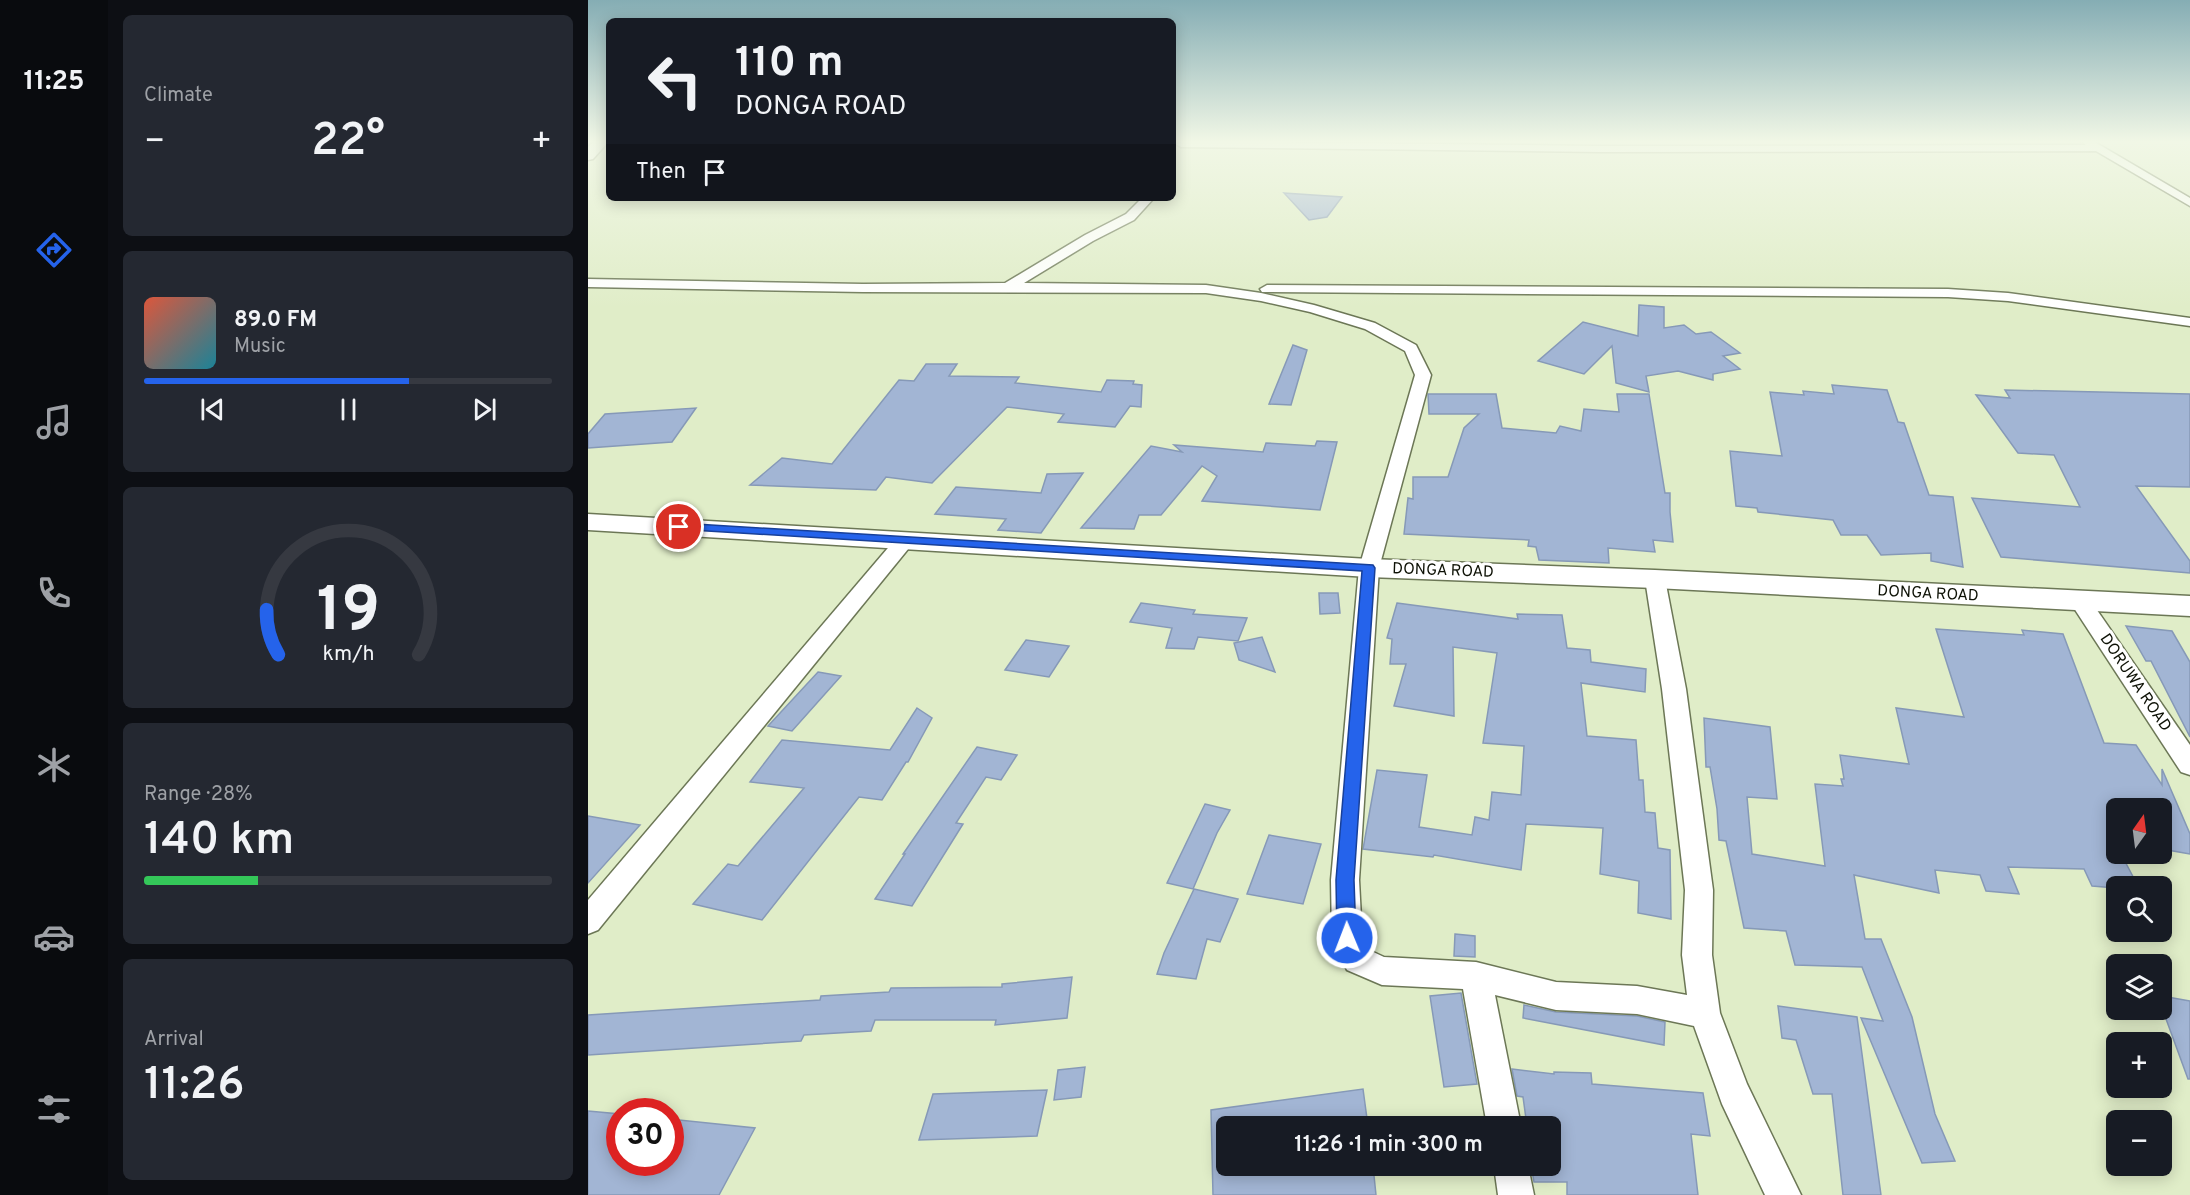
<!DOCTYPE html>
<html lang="en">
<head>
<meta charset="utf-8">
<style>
  body { margin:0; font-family:Overpass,sans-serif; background:#242831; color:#f1f3f6; height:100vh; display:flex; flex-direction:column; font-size:22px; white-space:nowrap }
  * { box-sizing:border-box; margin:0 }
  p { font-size:20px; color:#9ea1a6 }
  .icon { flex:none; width:33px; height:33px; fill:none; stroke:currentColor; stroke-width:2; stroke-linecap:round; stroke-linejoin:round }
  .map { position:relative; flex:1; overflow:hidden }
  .drawer { display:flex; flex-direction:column; gap:15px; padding:15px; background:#0d0f14; width:480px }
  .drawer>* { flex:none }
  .banner { position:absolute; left:18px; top:18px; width:570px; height:183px; border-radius:9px; box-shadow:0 3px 15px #0003; background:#171b24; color:#f1f3f6; overflow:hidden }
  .needle { width:39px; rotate:14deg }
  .fabs { position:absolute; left:1518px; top:798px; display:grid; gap:12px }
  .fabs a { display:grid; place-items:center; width:66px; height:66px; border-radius:9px; background:#171b24; box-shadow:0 3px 15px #0003; font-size:30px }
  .speed { position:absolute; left:18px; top:1098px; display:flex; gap:12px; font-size:30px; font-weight:700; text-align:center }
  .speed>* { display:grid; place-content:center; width:78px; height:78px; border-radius:50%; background:#171b24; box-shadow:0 3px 15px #0003; line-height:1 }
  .speed .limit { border:9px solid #d22; background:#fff; color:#111 }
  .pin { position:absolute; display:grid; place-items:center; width:51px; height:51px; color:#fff; margin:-26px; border:3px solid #fff; border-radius:50%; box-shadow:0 2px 6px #0007 }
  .me { position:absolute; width:66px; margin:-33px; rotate:359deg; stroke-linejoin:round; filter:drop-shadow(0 0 4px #0008) }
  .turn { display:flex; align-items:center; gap:21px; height:126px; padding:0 30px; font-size:27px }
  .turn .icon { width:78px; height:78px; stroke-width:2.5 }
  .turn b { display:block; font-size:42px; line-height:51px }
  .then { display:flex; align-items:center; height:57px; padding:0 30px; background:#0003; gap:12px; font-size:22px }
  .big { font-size:45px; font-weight:600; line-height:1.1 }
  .drawer .widget { flex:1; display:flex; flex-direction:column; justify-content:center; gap:9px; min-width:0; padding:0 21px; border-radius:9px; background:#242831 }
  .drawer .dial { align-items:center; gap:0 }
  .dial svg { height:156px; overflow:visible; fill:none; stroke:#363941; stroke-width:7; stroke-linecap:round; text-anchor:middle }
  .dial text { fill:#f1f3f6; stroke:none }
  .song { display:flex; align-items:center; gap:18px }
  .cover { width:72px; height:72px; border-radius:9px; background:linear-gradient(135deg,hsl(10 70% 55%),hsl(190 70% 35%)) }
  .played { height:6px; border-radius:3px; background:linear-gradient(90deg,#2563eb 65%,#363941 65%) }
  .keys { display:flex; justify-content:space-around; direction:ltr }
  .heat { display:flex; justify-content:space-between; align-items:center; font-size:33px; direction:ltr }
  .charge { height:9px; border-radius:4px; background:linear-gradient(90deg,#34c759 28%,#363941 0) }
  .trip { position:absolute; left:628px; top:1116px; width:345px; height:60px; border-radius:9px; background:#171b24; box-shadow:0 3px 15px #0003; font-weight:600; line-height:60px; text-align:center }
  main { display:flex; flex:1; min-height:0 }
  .tab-bar { display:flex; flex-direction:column; width:108px; justify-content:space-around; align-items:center; background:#090b0e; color:#9ea1a6 }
  .tab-bar .icon { width:42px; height:42px }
  .tab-bar .selected { color:#2563eb }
  .tab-bar b { font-size:27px; color:#f1f3f6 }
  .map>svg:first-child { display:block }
</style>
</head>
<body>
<main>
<nav class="tab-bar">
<b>11:25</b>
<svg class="icon selected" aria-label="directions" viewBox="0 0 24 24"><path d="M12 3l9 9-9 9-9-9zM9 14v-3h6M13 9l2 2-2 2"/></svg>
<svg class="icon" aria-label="music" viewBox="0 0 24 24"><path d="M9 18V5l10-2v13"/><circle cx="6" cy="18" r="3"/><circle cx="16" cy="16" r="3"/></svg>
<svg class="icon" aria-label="phone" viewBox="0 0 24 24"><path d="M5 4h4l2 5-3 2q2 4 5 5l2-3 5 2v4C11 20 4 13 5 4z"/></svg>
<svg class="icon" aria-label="climate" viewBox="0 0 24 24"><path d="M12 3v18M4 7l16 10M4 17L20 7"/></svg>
<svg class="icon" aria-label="car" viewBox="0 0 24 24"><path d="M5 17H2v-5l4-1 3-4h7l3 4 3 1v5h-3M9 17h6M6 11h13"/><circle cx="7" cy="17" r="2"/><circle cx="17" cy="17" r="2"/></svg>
<svg class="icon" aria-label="filters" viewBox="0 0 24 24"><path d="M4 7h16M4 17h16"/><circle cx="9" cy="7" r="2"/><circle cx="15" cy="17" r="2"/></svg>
</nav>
<section class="drawer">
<div class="widget"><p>Climate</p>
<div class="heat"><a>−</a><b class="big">22°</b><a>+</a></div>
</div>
<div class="widget">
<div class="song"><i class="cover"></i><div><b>89.0 FM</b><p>Music</p></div></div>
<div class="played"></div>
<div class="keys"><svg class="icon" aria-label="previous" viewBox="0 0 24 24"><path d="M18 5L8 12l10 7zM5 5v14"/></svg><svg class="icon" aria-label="pause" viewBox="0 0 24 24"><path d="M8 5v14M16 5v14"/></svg><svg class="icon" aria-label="next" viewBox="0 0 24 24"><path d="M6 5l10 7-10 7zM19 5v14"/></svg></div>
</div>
<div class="widget dial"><svg viewBox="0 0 100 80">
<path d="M14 69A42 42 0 1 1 86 69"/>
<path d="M14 69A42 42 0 0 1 8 46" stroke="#2563eb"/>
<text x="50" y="56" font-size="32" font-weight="700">19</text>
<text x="50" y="72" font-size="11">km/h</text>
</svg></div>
<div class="widget"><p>Range · 28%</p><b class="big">140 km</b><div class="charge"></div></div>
<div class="widget"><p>Arrival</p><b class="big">11:26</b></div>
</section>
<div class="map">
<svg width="1602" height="1195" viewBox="0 0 1602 1195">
  <rect width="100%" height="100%" fill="#e0edc8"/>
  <!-- building -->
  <g fill="#a2b5d4" stroke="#8699b7" stroke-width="1.5">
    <polygon points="696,193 754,197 739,217 721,220"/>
    <polygon points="1051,305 1076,307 1076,328 1096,325 1108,334 1123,332 1152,353 1135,356 1152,369 1125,374 1125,380 1090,371 1058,376 1061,392 1028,383 1024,346 996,374 950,361 995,322 1050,336"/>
    <polygon points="705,345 719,350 703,405 681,404"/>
    <polygon points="338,364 369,364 361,376 431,377 427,383 513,392 519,380 546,381 545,384 554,385 553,407 542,406 527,427 470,422 476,414 419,407 344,483 298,477 288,490 162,485 194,458 244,464 311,380 326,381"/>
    <polygon points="1244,385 1299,390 1310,422 1316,423 1341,495 1365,497 1375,567 1343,561 1343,553 1293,555 1279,535 1253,535 1245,520 1170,512 1169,508 1148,506 1142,451 1194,456 1182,392 1216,395 1215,391 1246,394"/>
    <polygon points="1417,390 1602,394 1602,487 1548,486 1602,561 1602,573 1413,557 1384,498 1492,507 1466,455 1430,453 1388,395 1422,398"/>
    <polygon points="840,394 908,394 914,428 968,433 972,426 993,431 996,409 1031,412 1029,394 1061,394 1077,493 1082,493 1082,512 1085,542 1065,540 1067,552 1020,548 1021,563 951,560 948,547 940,546 941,540 816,534 820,498 825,499 825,477 860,477 876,428 891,414 841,414"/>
    <polygon points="108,408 84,442 0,448 0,434 17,414"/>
    <polygon points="729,441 749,442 732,510 614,501 629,476 614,466 573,515 551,515 546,529 493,528 563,446 594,452 586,445 675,452 678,443 727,446"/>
    <polygon points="495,473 453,533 410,530 418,519 347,514 368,487 453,493 459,474"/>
    <polygon points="731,593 750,593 752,613 732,614"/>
    <polygon points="553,603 607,610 605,614 659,618 650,641 610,637 606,649 578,648 584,628 542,622"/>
    <polygon points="809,603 930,619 929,614 974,615 979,648 1002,650 1003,662 1058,669 1057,692 993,683 999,736 1048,740 1051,780 1055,780 1057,812 1067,813 1070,848 1082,850 1083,919 1050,913 1051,881 1012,874 1015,828 938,824 933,870 846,855 845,857 775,849 789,770 839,775 831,827 884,835 887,817 901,820 904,792 933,795 936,746 895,743 909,653 865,647 866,716 806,706 818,664 802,664 804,639 799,638"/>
    <polygon points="1538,626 1584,631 1602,662 1602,737 1563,661 1558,661"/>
    <polygon points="1348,629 1436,635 1434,630 1475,634 1516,743 1548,745 1574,785 1574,769 1602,834 1602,854 1574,849 1574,808 1528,808 1528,854 1533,854 1550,886 1528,888 1504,886 1496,869 1420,867 1431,894 1398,891 1392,875 1347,870 1351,893 1266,875 1277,939 1293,939 1324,1017 1347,1114 1367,1161 1334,1163 1273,1018 1295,1021 1274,967 1207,965 1198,931 1156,928 1138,841 1131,840 1129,809 1122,767 1118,767 1116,718 1182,727 1189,799 1159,797 1164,854 1237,866 1227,784 1255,786 1253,779 1256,779 1252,755 1321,764 1308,708 1376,717"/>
    <polygon points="674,637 687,672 651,660 646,643"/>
    <polygon points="438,640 481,646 461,677 417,670"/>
    <polygon points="230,672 253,676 204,731 180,726"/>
    <polygon points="329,708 344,718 320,762 318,762 294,800 271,797 174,920 105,904 140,864 150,866 216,788 162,782 194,740 302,750"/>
    <polygon points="389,747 429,755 413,780 398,777 368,823 375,824 324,906 287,899 317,854 315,854"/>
    <polygon points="617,804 642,810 629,833 605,889 579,883"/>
    <polygon points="0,816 52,825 0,883"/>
    <polygon points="681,835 733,844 715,904 659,894"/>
    <polygon points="606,889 650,899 632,942 619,939 608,979 569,974 576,953"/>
    <polygon points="867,934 887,936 887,957 866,956"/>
    <polygon points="484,977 479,1018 407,1025 408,1020 287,1020 283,1031 216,1035 213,1041 0,1055 0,1015 232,1000 233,996 301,992 303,988 414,987 414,984"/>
    <polygon points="873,993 889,1084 856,1087 842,996"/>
    <polygon points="1574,996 1602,1001 1602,1079 1600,1079 1574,1008"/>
    <polygon points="936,1005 968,1012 1049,1016 1077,1022 1076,1045 935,1018"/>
    <polygon points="1190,1006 1269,1017 1293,1195 1255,1195 1244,1094 1225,1094 1208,1040 1194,1038"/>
    <polygon points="497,1067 493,1097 466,1100 470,1070"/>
    <polygon points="924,1069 966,1074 966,1072 1003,1073 1004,1084 1115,1093 1122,1136 1103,1134 1110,1195 979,1195 979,1182 946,1182 943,1166 963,1166 963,1126 939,1126 935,1097 929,1096"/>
    <polygon points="775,1089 780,1126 639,1126 639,1166 785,1166 788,1195 625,1195 623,1110"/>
    <polygon points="459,1090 449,1136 331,1140 345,1094"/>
    <polygon points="0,1111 32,1114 32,1162 82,1162 82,1119 167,1128 131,1195 0,1195"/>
  </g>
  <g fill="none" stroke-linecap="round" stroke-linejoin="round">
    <defs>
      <g id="street">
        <polygon points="596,141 1013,146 1498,145 1493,141 1505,141 1602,198 1602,206 1508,151 1013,152 593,147 588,144"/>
        <polygon points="554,198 566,198 546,220 505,241 436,283 618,285 673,293 726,305 787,323 828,345 843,375 791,568 771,880 774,937 781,950 796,957 888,962 968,982 1049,986 1099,995 1094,955 1097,890 1074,689 1057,579 1060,574 1067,573 1074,574 1077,579 1098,689 1125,890 1124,955 1132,1013 1159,1084 1213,1195 1177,1195 1134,1104 1106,1026 1049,1014 968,1010 907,995 933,1126 899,1126 875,989 794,985 759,970 744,938 743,880 771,568 827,375 817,351 777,329 722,312 673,301 618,293 275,292 0,287 0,279 275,284 417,283 497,235 538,214"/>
        <polygon points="679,285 1360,289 1420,293 1602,318 1602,326 1420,301 1360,297 674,292 672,289"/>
        <polygon points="318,533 325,535 328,539 325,543 10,930 0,934 0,900 311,535"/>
        <polygon points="1493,595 1500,597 1602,745 1602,775 1593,772 1482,602 1486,597"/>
        <polygon points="906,1166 940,1166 946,1195 910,1195"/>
      </g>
      <g id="secondary">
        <polygon points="6,141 21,141 5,159 0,160 0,147"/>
        <polygon points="0,514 781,559 1067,570 1602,596 1602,616 1067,588 781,577 0,530"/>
      </g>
    </defs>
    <!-- street casing -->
    <use href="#street" stroke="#6c7756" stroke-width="3"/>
    <!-- secondary casing -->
    <use href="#secondary" stroke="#6c7756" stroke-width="3"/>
    <!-- street -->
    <use href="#street" fill="#fff" fill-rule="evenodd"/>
    <!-- secondary -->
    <use href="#secondary" fill="#fff" fill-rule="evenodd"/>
  </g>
  <!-- sky -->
  <linearGradient id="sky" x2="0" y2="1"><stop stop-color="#85adb4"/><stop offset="0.46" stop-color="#f1f7e6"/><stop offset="1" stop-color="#f1f7e6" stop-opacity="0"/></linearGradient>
  <rect width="1602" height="308" fill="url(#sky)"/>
  <!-- route -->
  <polygon fill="#2563eb" stroke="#184099" stroke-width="1.5" points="91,523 785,565 787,568 766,880 768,938 766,944 759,947 752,944 749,938 748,880 774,571 87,529 85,527 87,524"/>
  <g text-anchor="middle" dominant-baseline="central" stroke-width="6" stroke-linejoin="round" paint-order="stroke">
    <!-- street labels -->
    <g font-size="16" fill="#0d1105" stroke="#fff">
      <text transform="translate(855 571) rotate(2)">DONGA ROAD</text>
      <text transform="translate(1340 594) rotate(3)">DONGA ROAD</text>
      <text transform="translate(1547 683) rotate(56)">DORUWA ROAD</text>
    </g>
  </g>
</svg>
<div class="fabs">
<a><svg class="needle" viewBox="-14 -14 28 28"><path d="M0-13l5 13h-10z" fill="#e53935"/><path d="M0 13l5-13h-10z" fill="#9ea1a6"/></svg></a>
<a><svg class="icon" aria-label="search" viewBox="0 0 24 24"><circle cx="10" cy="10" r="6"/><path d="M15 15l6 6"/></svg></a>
<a><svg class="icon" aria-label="layers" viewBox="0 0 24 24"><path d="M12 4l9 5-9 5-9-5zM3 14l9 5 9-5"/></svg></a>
<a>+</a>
<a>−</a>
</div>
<div class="speed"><div class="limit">30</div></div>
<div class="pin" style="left:91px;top:527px;background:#d93025"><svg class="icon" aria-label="arrive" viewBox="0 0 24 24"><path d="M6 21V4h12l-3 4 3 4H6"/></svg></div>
<svg class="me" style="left:759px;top:938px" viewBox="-20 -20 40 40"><circle r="17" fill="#2563eb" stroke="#fff" stroke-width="3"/><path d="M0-11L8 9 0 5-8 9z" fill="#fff"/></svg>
<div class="trip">11:26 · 1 min · 300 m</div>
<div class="banner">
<div class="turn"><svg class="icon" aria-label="left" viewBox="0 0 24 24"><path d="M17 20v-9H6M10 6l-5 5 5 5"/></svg><div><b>110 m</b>DONGA ROAD</div></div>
<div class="then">Then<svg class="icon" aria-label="arrive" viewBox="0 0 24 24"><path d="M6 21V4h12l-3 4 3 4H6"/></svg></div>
</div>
</div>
</main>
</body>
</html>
